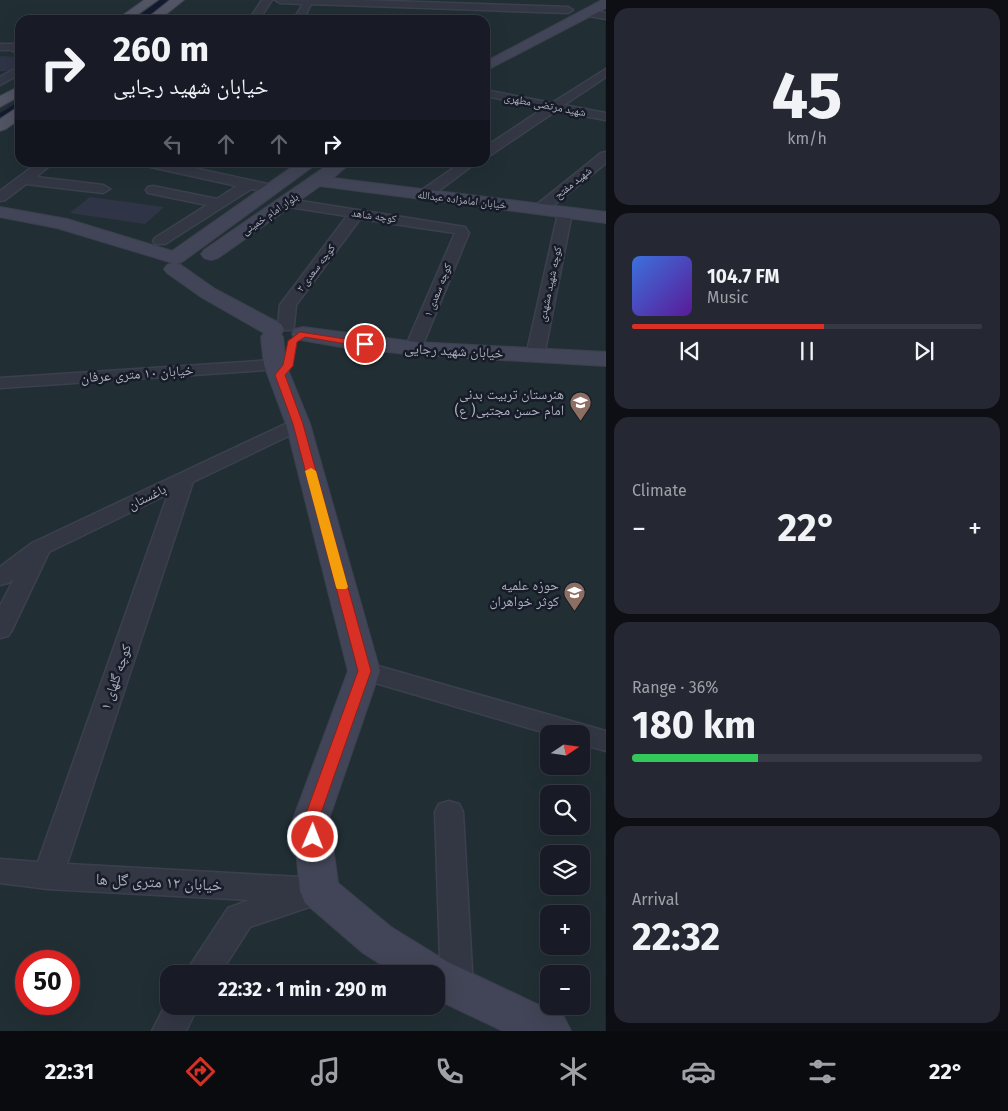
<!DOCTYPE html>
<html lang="en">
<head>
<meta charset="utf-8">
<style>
  body { margin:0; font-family:"Fira Sans","Noto Naskh Arabic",sans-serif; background:#252832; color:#f1f3f6; height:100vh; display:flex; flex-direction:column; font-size:19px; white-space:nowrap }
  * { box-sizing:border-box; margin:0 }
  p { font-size:16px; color:#9fa1a7 }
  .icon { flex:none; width:28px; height:28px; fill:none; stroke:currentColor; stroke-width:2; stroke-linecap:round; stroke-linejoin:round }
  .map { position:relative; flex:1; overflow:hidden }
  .side { display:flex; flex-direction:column; gap:8px; padding:8px; background:#0d0f15; width:402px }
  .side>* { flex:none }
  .top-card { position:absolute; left:15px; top:15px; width:475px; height:152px; border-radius:15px; box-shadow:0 5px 20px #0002,0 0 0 1px #363943; background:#181b26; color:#f1f3f6; overflow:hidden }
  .needle { width:32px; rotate:77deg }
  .controls { position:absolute; left:540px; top:725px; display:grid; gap:10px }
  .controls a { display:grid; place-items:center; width:50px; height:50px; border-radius:10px; background:#181b26; box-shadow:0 5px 20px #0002,0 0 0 1px #363943; font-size:25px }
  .speed { position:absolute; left:15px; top:950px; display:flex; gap:10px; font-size:25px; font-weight:700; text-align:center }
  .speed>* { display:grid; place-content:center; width:65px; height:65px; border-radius:50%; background:#181b26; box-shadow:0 5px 20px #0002,0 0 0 1px #363943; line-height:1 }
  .speed .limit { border:8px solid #d22; background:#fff; color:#111 }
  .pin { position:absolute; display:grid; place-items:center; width:42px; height:42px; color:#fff; margin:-21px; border:2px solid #fff; border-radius:50%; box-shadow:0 1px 5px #0007 }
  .me { position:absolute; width:55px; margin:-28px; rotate:1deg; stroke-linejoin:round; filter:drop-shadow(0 0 4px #0008) }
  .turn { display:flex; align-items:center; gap:18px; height:105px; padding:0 15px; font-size:22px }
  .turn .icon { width:65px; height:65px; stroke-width:2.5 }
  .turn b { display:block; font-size:35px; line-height:42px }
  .lanes { display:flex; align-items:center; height:48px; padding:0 15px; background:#0003; justify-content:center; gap:25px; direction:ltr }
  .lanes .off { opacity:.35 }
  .big { font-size:38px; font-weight:700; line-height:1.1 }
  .side .card { flex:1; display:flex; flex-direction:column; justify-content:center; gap:8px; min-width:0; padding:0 18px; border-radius:15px; background:#252832 }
  .side .dial { align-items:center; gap:0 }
  .dial b { font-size:65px; line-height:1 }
  .song { display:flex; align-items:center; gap:15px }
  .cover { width:60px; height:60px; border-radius:8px; background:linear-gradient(135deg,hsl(220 70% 55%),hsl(270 70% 35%)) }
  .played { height:5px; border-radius:2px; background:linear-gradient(90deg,#d93025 55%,#363943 55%) }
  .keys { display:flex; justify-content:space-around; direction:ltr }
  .heat { display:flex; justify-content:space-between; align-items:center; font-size:28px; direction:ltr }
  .charge { height:8px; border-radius:4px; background:linear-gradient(90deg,#34c759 36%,#363943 0) }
  .trip { position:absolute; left:160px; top:965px; width:285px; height:50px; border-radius:15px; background:#181b26; box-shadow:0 5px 20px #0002,0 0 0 1px #363943; font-weight:700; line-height:50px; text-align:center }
  .tab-bar { display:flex; height:80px; justify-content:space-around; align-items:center; background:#0a0b0f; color:#9fa1a7 }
  .tab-bar .icon { width:35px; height:35px }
  .tab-bar .active { color:#d93025 }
  .tab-bar b { font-size:22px; color:#f1f3f6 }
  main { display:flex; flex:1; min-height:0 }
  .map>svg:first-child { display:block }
</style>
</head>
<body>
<main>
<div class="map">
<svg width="606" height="1031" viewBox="0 0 606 1031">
  <rect width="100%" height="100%" fill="#202433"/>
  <!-- green -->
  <path fill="#212f34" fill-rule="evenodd" d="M0 0H605V1031H0ZM20 20H485V162H20ZM549 734H581V766H549ZM549 794H581V826H549ZM549 854H581V886H549ZM549 914H581V946H549ZM26 961H69V1004H26ZM169 974H436V1006H169ZM549 974H581V1006H549Z"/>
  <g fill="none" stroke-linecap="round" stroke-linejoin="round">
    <!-- canal -->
    <g fill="#141a2f" fill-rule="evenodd">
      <polygon points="160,0 171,0 144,20 133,20"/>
      <polygon points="20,101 20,109 0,122 0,113"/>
    </g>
  </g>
  <!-- building -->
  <g fill="#2f3547">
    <polygon points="0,56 18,57 20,63 9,71 0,71"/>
    <polygon points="90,197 164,207 145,224 70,213"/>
  </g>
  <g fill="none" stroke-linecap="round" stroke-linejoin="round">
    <defs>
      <g id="street">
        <polygon points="262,0 272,0 259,20 249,20"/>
        <polygon points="275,0 359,0 568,7 573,10 568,13 311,4 303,20 293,20 303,4 280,3"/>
        <polygon points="586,10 606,13 606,19 583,15 581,13"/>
        <polygon points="0,44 14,44 20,47 20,55 11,50 0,50"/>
        <polygon points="20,66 20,74 0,85 0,77"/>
        <polygon points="606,69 606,77 564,105 606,113 606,120 556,111 489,156 485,157 485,147 544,108 485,96 485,90 552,103"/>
        <polygon points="606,152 606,163 545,212 535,212 533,209 535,206 601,153"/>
        <polygon points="39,162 54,162 36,177 103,185 110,189 103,193 26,184 5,200 0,201 0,191"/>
        <polygon points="140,162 167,162 272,185 279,189 272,193 251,189 165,244 155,244 153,241 155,238 207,205 148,193 146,190 148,187 153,186 217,199 237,186 146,166"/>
        <polygon points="462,162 477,162 429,198 419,198 417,195 419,192"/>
        <polygon points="288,199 465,227 469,233 419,354 413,355 407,354 404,350 455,233 360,219 296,305 294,326 292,330 280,330 278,326 280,305 347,216 283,206 281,203 283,200"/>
        <polygon points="565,209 570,210 572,213 544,356 541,360 535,361 529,360 526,356 558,213 560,210"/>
        <polygon points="275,360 281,361 284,365 281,369 0,388 0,378"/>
        <polygon points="298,418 305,420 308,424 305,428 193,482 67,864 319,878 330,882 334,891 330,900 250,927 220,974 186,974 191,964 228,908 250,900 48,889 0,883 0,859 38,862 168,494 49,552 12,630 8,636 0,638 0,606 14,579 8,583 0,585 0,567 32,543"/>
        <polygon points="364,662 606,731 606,751 581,744 581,734 549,734 355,677 352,671 355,665"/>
        <polygon points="449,801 459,804 463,812 473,988 468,999 457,1003 446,999 441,988 435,812 439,804"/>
        <polygon points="169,998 169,1006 198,1006 186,1031 152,1031"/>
      </g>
      <g id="secondary">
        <polygon points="602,0 606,0 606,8 485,71 485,62"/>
        <polygon points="299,162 319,162 182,262 176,264 181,265 215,289 281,324 284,329 281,334 283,337 286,365 310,424 380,671 329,819 338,883 391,927 448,962 564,1017 571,1031 503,1031 442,1002 436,998 436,974 396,974 363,953 305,903 300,891 293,819 348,671 286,424 264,365 261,337 264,333 201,297 167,273 164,269 167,265 173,263 57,228 0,217 0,207 67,219 172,251"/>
        <polygon points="332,162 352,162 333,178 606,212 606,223 320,186 218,258 211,260 204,258 201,254 204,250"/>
        <polygon points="303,327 416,342 606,352 606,366 416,355 341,347 295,339 292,334 295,329"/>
      </g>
      <g id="primary">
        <polygon points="144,0 158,0 130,20 116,20"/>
        <polygon points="170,0 184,0 159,20 145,20"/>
        <polygon points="20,86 20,96 0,107 0,96"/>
        <polygon points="20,107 20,119 6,129 0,131 0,119 15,109"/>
      </g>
    </defs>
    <!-- street casing -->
    <use href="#street" stroke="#3c404e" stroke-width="3"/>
    <!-- secondary casing -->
    <use href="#secondary" stroke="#3c404e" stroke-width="2"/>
    <!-- primary casing -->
    <use href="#primary" stroke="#3c404e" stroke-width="2"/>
    <!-- street -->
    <use href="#street" fill="#333744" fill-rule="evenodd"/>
    <!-- secondary -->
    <use href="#secondary" fill="#414557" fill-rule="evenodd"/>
    <!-- primary -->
    <use href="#primary" fill="#515564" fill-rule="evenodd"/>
  </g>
  <!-- route -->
  <polygon fill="#d93025" stroke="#8d1f18" points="300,332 365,342 369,344 365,347 305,337 297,342 293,366 285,375 303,424 371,671 319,819 321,837 319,841 313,843 308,841 304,819 358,671 293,424 275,375 283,365 288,341"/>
  <!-- slow -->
  <polygon fill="#f59e0b" points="311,468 316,471 348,587 346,589 337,589 336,587 305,471"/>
  <!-- icons -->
  <defs>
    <symbol id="school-pin" viewBox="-11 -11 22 30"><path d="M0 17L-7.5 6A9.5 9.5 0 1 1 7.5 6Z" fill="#8d6e63" stroke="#181c28"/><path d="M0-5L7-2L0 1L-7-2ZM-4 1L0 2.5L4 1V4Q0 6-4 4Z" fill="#fff"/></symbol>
    <symbol id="university-pin" viewBox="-11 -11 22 30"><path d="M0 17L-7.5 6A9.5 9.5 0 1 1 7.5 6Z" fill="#8d6e63" stroke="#181c28"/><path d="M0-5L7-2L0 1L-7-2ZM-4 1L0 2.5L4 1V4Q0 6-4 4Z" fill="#fff"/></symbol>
  </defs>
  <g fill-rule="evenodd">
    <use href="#school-pin" x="568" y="390" width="25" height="34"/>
    <use href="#university-pin" x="562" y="580" width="25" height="34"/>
  </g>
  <g text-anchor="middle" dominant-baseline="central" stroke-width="5" stroke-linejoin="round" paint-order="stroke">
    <!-- far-street labels -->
    <g font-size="11" fill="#acb1c1" stroke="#181c28">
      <text transform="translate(545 105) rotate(11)">شهید مرتضی مطهری</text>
      <text transform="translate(573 183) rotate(-39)">شهید مفتح</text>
      <text transform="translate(462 200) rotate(7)">خیابان امامزاده عبدالله</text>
      <text transform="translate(270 214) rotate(-34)">بلوار امام خمینی</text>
      <text transform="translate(374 216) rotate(8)">کوچه شاهد</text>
      <text transform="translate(316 268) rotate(-53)">کوچه سعدی ۲</text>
      <text transform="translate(550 284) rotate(-78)">کوچه شهید مشهدی</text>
      <text transform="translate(438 290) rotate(-68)">کوچه سعدی ۱</text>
    </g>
    <!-- street labels -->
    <g font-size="14" fill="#acb1c1" stroke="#181c28">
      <text transform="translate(454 351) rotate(3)">خیابان شهید رجایی</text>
      <text transform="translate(137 374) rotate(-4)">خیابان ۱۰ متری عرفان</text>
      <text transform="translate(147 497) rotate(-26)">باغستان</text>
      <text transform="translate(116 677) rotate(-71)">کوچه گلهای ۱</text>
    </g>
    <!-- poi labels -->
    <g font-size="14" fill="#acb1c1" stroke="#181c28" text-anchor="end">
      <text x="564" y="394">هنرستان تربیت بدنی<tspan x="564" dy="16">امام حسن مجتبی( ع)</tspan></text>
      <text x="559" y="585">حوزه علمیه<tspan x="559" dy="16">کوثر خواهران</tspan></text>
    </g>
    <!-- near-street labels -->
    <g font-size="16" fill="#acb1c1" stroke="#181c28">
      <text transform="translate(159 882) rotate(3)">خیابان ۱۲ متری گل ها</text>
    </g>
  </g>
</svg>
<div class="controls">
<a><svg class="needle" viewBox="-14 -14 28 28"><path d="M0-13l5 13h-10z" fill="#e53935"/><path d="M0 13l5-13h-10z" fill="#9fa1a7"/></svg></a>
<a><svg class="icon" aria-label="search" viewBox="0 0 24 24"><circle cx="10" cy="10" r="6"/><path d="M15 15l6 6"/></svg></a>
<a><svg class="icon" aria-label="layers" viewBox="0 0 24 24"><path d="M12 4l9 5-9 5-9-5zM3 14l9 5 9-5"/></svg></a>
<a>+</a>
<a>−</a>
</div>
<div class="speed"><div class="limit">50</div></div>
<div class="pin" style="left:365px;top:344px;background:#d93025"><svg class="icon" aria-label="arrive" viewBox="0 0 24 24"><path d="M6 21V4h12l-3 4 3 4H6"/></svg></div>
<svg class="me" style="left:313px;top:837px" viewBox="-20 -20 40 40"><circle r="17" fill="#d93025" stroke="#fff" stroke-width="3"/><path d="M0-11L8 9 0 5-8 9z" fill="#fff"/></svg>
<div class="trip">22:32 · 1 min · 290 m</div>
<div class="top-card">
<div class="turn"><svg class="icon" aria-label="right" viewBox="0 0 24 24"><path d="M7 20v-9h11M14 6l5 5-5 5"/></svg><div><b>260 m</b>خیابان شهید رجایی</div></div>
<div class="lanes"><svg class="icon off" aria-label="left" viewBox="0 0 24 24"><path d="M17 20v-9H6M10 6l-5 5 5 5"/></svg><svg class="icon off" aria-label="ahead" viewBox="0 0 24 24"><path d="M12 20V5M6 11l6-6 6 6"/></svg><svg class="icon off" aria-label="ahead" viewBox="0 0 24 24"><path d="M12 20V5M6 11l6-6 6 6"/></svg><svg class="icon" aria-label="right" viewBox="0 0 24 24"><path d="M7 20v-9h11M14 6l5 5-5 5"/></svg></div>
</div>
</div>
<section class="side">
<div class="card dial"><b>45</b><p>km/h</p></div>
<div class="card">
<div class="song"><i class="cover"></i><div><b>104.7 FM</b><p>Music</p></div></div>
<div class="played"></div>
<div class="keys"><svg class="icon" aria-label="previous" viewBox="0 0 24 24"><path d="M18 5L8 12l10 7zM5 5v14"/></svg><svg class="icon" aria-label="pause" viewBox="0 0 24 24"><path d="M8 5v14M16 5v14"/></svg><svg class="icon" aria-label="next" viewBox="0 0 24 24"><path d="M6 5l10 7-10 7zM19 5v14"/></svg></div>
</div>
<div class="card"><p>Climate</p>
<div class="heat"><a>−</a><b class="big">22°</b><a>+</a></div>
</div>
<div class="card"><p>Range · 36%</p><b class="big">180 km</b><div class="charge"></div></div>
<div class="card"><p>Arrival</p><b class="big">22:32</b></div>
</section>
</main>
<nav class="tab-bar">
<b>22:31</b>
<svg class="icon active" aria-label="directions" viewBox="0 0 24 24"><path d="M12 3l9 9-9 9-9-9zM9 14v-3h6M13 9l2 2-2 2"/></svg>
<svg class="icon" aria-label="music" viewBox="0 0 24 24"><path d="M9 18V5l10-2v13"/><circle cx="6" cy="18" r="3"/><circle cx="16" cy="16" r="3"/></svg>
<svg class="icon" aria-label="phone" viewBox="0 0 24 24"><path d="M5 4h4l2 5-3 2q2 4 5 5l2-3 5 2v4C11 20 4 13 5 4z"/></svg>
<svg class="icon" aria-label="climate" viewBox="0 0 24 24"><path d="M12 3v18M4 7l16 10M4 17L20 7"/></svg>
<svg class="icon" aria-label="car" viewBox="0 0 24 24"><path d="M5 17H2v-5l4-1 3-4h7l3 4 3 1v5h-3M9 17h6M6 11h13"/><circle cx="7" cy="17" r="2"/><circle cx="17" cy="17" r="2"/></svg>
<svg class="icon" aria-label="filters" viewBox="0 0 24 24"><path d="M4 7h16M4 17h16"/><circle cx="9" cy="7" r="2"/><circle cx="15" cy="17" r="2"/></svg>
<b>22°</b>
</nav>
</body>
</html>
